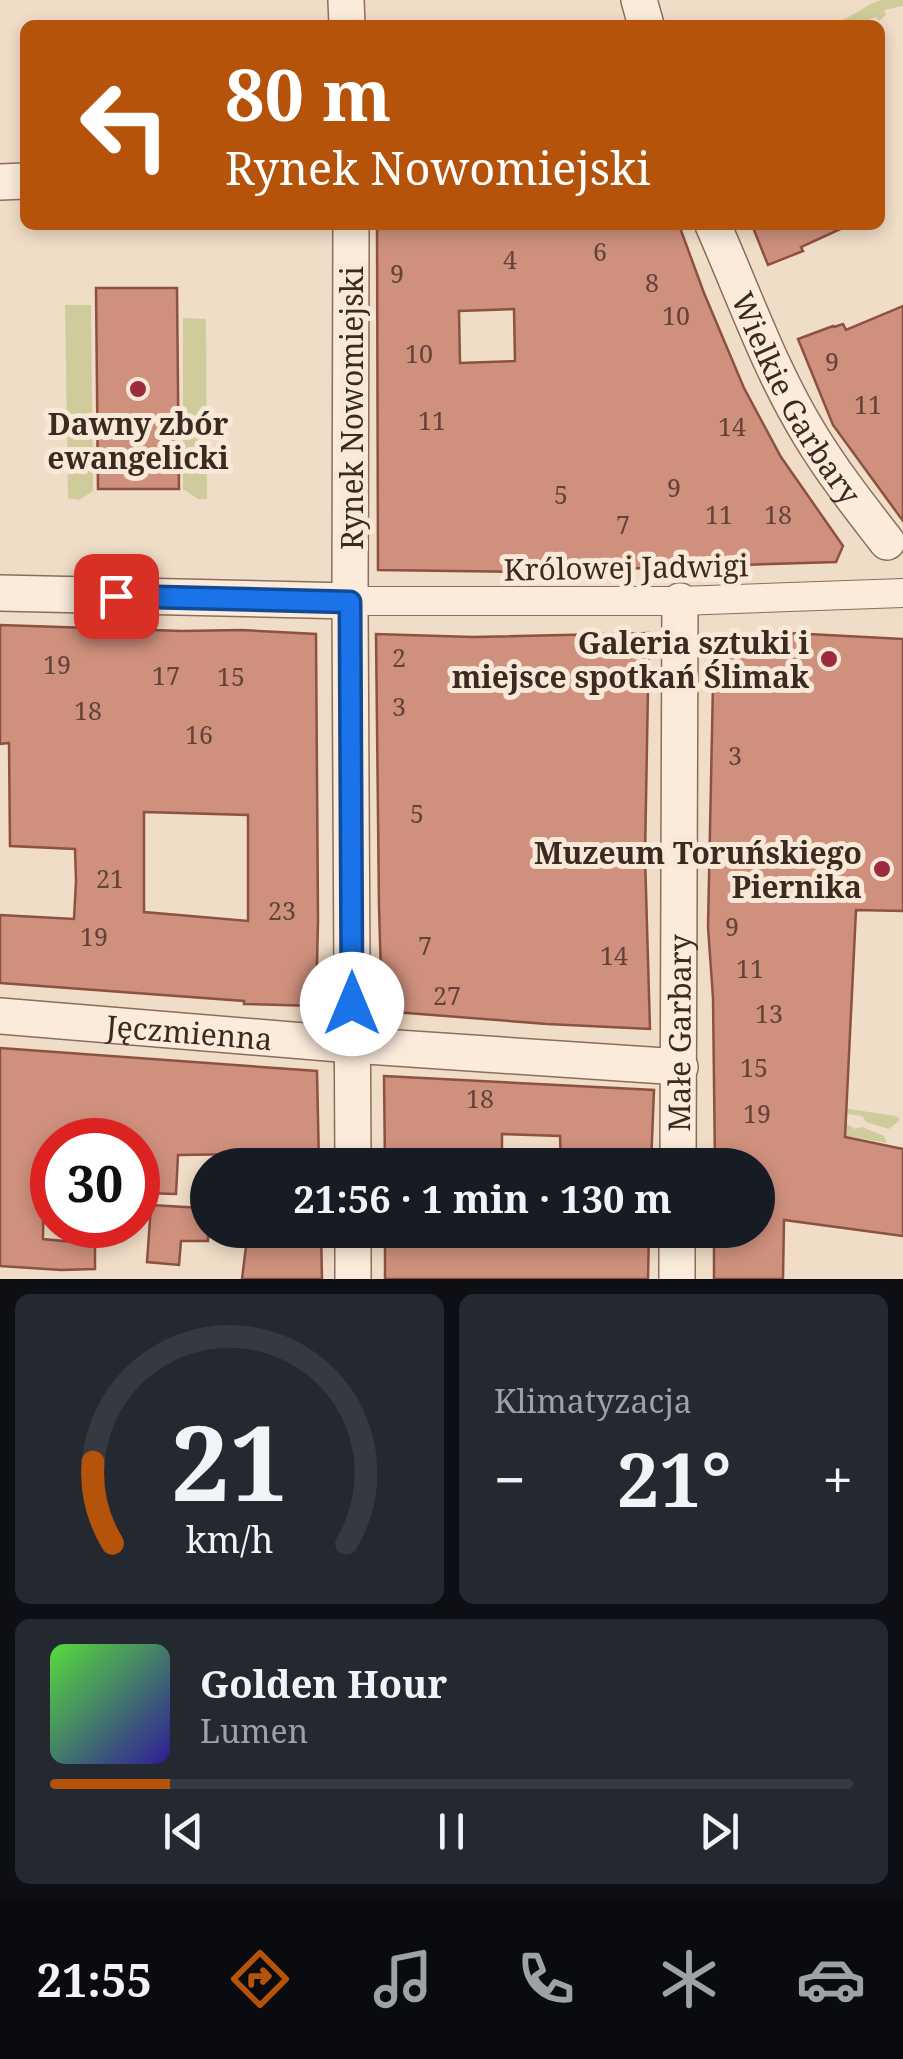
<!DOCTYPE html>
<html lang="pl">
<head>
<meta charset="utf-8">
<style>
  body { margin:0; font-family:"Noto Serif",serif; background:#242831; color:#f1f3f6; height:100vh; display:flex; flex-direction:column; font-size:38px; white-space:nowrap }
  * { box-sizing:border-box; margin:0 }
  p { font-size:32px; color:#9ea1a6 }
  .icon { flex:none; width:55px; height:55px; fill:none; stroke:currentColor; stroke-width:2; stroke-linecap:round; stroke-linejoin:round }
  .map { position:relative; height:1279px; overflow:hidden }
  .drawer { display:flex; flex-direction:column; gap:15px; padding:15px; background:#0d0f14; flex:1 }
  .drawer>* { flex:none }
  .top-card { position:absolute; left:20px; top:20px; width:865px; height:210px; border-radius:15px; box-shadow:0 5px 15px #0003; background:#b45309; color:#fff; overflow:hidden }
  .speed { position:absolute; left:30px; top:1118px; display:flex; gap:20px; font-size:50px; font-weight:700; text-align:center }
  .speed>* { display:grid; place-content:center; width:130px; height:130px; border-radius:50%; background:#171b24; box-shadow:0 5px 15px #0003; line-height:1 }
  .speed .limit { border:15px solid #d22; background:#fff; color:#111 }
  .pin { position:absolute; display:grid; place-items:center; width:85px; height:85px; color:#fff; margin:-42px; border-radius:20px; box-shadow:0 5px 15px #0006 }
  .me { position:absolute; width:110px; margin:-55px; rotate:0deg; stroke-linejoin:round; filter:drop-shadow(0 0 8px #0008) }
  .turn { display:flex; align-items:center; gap:35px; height:210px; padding:0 40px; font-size:45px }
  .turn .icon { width:130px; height:130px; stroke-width:2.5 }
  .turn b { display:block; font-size:70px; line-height:85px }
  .big { font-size:75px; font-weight:700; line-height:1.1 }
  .drawer .widget { flex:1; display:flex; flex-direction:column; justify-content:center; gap:15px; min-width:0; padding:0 35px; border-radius:15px; background:#242831 }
  .drawer .dial { align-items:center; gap:0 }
  .dial svg { height:260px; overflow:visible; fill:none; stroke:#363941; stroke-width:7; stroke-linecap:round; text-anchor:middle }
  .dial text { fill:#f1f3f6; stroke:none }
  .song { display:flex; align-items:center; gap:30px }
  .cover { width:120px; height:120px; border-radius:15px; background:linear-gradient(135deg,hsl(110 70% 55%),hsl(250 70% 35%)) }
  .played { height:10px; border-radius:5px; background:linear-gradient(90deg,#b45309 15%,#363941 15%) }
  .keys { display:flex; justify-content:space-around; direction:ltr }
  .heat { display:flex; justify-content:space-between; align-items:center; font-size:55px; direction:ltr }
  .drawer .tiles { flex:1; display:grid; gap:15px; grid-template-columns:1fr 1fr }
  .widget:last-child { grid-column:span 2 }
  .trip { position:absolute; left:190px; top:1148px; width:585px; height:100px; border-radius:50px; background:#171b24; box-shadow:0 5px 15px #0003; font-weight:700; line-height:100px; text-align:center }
  .tabs { display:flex; height:160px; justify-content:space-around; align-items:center; background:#090b0e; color:#9ea1a6 }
  .tabs .icon { width:70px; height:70px }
  .tabs .on { color:#b45309 }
  .tabs b { font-size:45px; color:#f1f3f6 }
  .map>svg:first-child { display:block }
</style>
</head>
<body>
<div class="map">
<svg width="903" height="1279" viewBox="0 0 903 1279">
  <rect width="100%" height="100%" fill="#f0ddc7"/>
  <!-- green -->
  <g fill="#cfcb9b">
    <path d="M881 0H903V6L884 10 886 15 879 21 876 17 854 25H840L844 19C858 13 867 4 881 0Z"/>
    <polygon points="65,305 91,305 93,491 79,500 68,498"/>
    <polygon points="183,318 206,319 207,499 198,499 183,489"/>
    <polygon points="828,1106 896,1116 900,1120 889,1129 866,1122 862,1116 839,1113 835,1127 847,1124 855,1129 862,1127 884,1136 887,1143 823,1132"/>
  </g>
  <!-- building -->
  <g fill="#cf907d" stroke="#8c5141" stroke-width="2.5" fill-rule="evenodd">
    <path d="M377 225H679L704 293 744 388 781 457 843 546 836 562 523 572 378 570ZM514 309 515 361 460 363 459 311Z"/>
    <polygon points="752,225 849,225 801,247 803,251 768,265"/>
    <polygon points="96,288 177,288 179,489 98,489"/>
    <polygon points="903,306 903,521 833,425 798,339 833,326 834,327 843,324 846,330"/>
    <path d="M0 625 182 631 241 630 316 634 318 921 316 1006 244 1004V1001L0 983V915L74 919 76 881 75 849 10 846 9 743 0 744ZM144 812 248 815V921L144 912Z"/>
    <polygon points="649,633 645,856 650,1029 547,1024 382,1011 379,906 376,634 473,637"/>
    <polygon points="789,633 903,639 903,911 856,910 845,1137 903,1149 903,1236 784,1220 783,1279 714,1279 714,1230 758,1230 758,1165 715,1165 713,998 708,927 714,635"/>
    <polygon points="0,1048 317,1071 319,1165 243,1165 244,1154 178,1155 176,1194 143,1193 145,1145 138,1145 138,1140 52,1140 52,1159 44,1159 43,1239 95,1244 95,1269 61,1270 0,1266"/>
    <polygon points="384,1076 654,1090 651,1165 561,1165 560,1136 502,1134 502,1165 385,1165"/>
    <polygon points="151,1205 201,1208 202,1216 208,1217 208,1241 181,1241 179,1265 147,1262"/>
    <polygon points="248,1230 321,1230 322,1279 242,1279"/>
    <polygon points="385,1230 649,1230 648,1279 385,1279"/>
  </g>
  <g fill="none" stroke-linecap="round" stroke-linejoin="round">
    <defs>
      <polyline id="pedestrian" points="350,601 680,601 903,593"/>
      <g id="minor">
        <polyline points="346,0 347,25"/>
        <polyline points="639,0 646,25"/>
        <polyline points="0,182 25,181"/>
        <polyline points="351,225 350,601 353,1165"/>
        <path id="s1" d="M713 225C744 295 770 370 810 435 833 473 860 507 887 542"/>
        <polyline points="0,593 350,601"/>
        <path id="s2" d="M0 1016 352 1045 680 1067"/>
        <path id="s3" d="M678 1165 680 601"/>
        <polyline points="353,1230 353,1279"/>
        <polyline points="677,1279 677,1230"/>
      </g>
    </defs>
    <!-- pedestrian casing -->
    <use href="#pedestrian" stroke="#8c6d5c" stroke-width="30"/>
    <!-- minor casing -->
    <use href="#minor" stroke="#8c6d5c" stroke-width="38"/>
    <!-- pedestrian -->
    <use href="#pedestrian" stroke="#faebdb" stroke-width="28"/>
    <!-- minor -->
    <use href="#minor" stroke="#faebdb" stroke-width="35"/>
  </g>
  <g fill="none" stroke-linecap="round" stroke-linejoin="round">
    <defs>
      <polyline id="route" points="116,596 350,602 352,1004"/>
    </defs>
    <!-- route casing -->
    <use href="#route" stroke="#114b97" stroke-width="25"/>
    <!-- route -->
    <use href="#route" stroke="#1a73e8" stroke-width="18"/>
  </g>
  <!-- markers -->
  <g fill="#9d2a3f" stroke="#f7e8d7" stroke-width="4">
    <circle cx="138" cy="389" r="10"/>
    <circle cx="829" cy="659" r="10"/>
    <circle cx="882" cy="869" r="10"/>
  </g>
  <g text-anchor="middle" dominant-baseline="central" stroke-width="10" stroke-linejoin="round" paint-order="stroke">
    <!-- number labels -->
    <g font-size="25" fill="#614337">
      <text x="600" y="251">6</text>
      <text x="510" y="259">4</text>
      <text x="397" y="273">9</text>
      <text x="652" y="282">8</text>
      <text x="676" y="315">10</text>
      <text x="419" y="353">10</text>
      <text x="832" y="361">9</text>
      <text x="868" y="404">11</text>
      <text x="432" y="420">11</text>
      <text x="732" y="426">14</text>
      <text x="674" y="487">9</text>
      <text x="561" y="494">5</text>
      <text x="719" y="514">11</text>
      <text x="778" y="514">18</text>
      <text x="623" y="524">7</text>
      <text x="399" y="657">2</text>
      <text x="57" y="664">19</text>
      <text x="166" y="675">17</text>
      <text x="231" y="676">15</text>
      <text x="399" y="706">3</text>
      <text x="88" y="710">18</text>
      <text x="199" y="734">16</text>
      <text x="735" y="755">3</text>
      <text x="417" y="813">5</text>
      <text x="110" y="878">21</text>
      <text x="282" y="910">23</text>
      <text x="732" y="926">9</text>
      <text x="94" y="936">19</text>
      <text x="425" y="945">7</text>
      <text x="614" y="955">14</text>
      <text x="750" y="968">11</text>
      <text x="447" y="995">27</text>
      <text x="769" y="1013">13</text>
      <text x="754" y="1067">15</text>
      <text x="480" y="1098">18</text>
      <text x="757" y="1113">19</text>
    </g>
    <!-- street labels -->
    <g font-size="30" fill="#3c2920" stroke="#f7e8d7">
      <text stroke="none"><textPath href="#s1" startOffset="192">Wielkie Garbary</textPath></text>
      <text transform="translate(351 408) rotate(-90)">Rynek Nowomiejski</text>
      <text transform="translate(626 567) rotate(-1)">Królowej Jadwigi</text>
      <text stroke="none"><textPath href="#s2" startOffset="190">Jęczmienna</textPath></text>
      <text stroke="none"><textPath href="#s3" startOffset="132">Małe Garbary</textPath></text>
    </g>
    <!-- poi labels -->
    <g font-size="30" font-weight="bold" fill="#3c2920" stroke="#f7e8d7" text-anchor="end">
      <text x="138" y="423" text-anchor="middle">Dawny zbór<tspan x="138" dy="34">ewangelicki</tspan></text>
      <text x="809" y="642">Galeria sztuki i<tspan x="809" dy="34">miejsce spotkań Ślimak</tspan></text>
      <text x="862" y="852">Muzeum Toruńskiego<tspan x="862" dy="34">Piernika</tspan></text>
    </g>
  </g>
</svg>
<div class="speed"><div class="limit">30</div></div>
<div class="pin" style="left:116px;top:596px;background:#d93025"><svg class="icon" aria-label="arrive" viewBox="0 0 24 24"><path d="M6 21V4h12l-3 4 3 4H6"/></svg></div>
<svg class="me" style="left:352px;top:1004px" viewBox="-20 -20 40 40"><circle r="19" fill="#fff"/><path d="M0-13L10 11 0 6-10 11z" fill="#1a73e8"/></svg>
<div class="trip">21:56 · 1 min · 130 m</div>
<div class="top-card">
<div class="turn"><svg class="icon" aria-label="left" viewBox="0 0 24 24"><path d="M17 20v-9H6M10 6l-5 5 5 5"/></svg><div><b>80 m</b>Rynek Nowomiejski</div></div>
</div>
</div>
<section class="drawer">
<div class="tiles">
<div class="widget dial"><svg viewBox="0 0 100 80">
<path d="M14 69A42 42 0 1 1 86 69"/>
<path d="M14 69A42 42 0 0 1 8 44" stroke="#b45309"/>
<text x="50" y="56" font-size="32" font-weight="700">21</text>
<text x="50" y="72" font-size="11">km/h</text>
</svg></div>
<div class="widget"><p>Klimatyzacja</p>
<div class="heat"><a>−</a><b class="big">21°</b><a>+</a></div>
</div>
<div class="widget">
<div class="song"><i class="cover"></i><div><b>Golden Hour</b><p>Lumen</p></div></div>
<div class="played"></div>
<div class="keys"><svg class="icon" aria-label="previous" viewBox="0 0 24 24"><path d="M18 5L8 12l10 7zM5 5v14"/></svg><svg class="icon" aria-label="pause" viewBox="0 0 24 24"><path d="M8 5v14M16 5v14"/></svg><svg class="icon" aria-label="next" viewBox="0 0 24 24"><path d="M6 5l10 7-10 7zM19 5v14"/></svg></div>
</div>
</div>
</section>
<nav class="tabs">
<b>21:55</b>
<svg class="icon on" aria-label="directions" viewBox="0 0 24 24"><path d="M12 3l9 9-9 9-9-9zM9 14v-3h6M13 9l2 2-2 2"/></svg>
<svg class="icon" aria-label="music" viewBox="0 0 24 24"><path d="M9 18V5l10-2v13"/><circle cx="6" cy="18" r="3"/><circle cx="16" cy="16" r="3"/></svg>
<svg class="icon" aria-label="phone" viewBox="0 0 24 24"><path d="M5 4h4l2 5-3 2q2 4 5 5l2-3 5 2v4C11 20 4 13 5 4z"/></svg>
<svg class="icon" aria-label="climate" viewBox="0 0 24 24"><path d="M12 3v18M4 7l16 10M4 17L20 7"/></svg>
<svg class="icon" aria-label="car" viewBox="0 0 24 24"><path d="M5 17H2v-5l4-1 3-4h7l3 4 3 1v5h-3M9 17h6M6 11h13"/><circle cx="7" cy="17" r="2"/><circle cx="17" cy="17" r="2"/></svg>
</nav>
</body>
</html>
